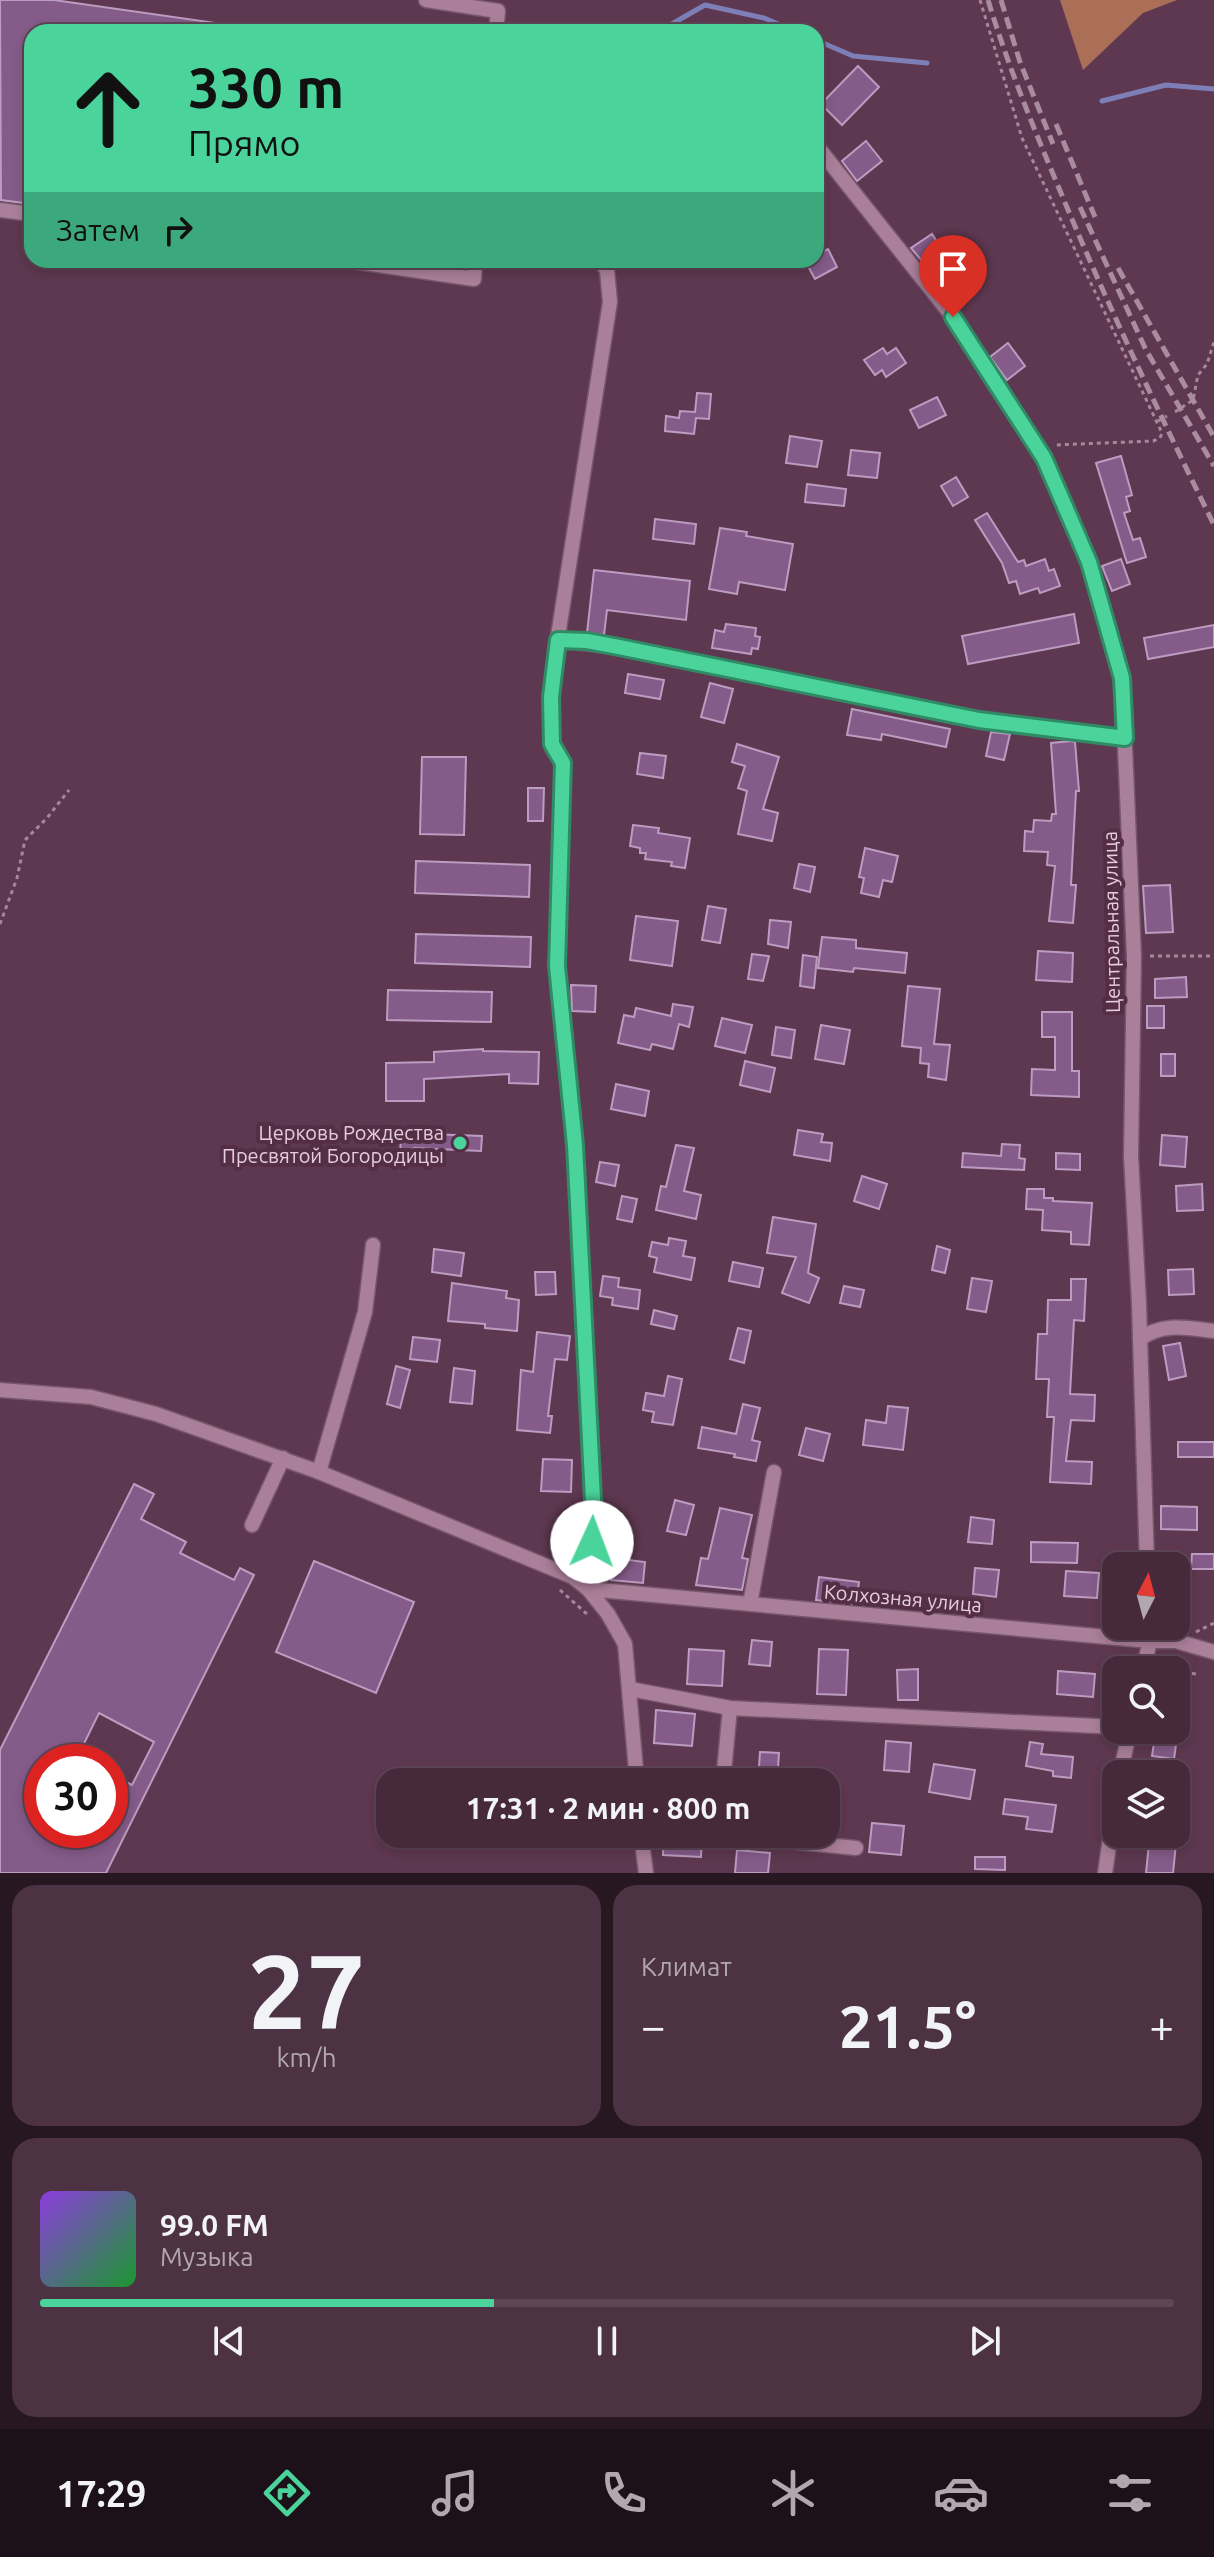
<!DOCTYPE html>
<html lang="ru">
<head>
<meta charset="utf-8">
<style>
  body { margin:0; font-family:Ubuntu,sans-serif; background:#4d3243; color:#f1f3f6; height:100vh; display:flex; flex-direction:column; font-size:30px; white-space:nowrap }
  * { box-sizing:border-box; margin:0 }
  p { font-size:26px; color:#b0a7af }
  .icon { flex:none; width:44px; height:44px; fill:none; stroke:currentColor; stroke-width:2; stroke-linecap:round; stroke-linejoin:round }
  .map { position:relative; height:1873px; overflow:hidden }
  .side { display:flex; flex-direction:column; gap:12px; padding:12px; background:#261721; flex:1 }
  .side>* { flex:none }
  .banner { position:absolute; left:24px; top:24px; width:800px; height:244px; border-radius:24px; box-shadow:0 4px 12px #0003,0 0 0 2px #5e4656; background:#4ad49c; color:#111; overflow:hidden }
  .needle { width:52px; rotate:6deg }
  .fabs { position:absolute; left:1102px; top:1552px; display:grid; gap:16px }
  .fabs a { display:grid; place-items:center; width:88px; height:88px; border-radius:16px; background:#462a3c; box-shadow:0 4px 12px #0003,0 0 0 2px #5e4656; font-size:40px }
  .speed { position:absolute; left:24px; top:1744px; display:flex; gap:16px; font-size:40px; font-weight:700; text-align:center }
  .speed>* { display:grid; place-content:center; width:104px; height:104px; border-radius:50%; background:#462a3c; box-shadow:0 4px 12px #0003,0 0 0 2px #5e4656; line-height:1 }
  .speed .limit { border:12px solid #d22; background:#fff; color:#111 }
  .pin { position:absolute; display:grid; place-items:center; width:68px; height:68px; color:#fff; margin:-82px -34px; border-radius:50% 50% 50% 0; rotate:-45deg; box-shadow:0 0 8px #0007 }
  .pin .icon { rotate:45deg }
  .me { position:absolute; width:88px; margin:-44px; rotate:2deg; stroke-linejoin:round; filter:drop-shadow(0 0 6px #0008) }
  .turn { display:flex; align-items:center; gap:28px; height:168px; padding:0 32px; font-size:36px }
  .turn .icon { width:104px; height:104px; stroke-width:2.5 }
  .turn b { display:block; font-size:56px; line-height:68px }
  .then { display:flex; align-items:center; height:76px; padding:0 32px; background:#0003; gap:16px; font-size:30px }
  .big { font-size:60px; font-weight:700; line-height:1.1 }
  .side .widget { flex:1; display:flex; flex-direction:column; justify-content:center; gap:12px; min-width:0; padding:0 28px; border-radius:24px; background:#4d3243 }
  .side .dial { align-items:center; gap:0 }
  .dial b { font-size:104px; line-height:1 }
  .song { display:flex; align-items:center; gap:24px }
  .cover { width:96px; height:96px; border-radius:12px; background:linear-gradient(135deg,hsl(270 70% 55%),hsl(130 70% 35%)) }
  .played { height:8px; border-radius:4px; background:linear-gradient(90deg,#4ad49c 40%,#5e4656 40%) }
  .keys { display:flex; justify-content:space-around; direction:ltr }
  .heat { display:flex; justify-content:space-between; align-items:center; font-size:44px; direction:ltr }
  .side .tiles { flex:1; display:grid; gap:12px; grid-template-columns:1fr 1fr }
  .widget:last-child { grid-column:span 2 }
  .trip { position:absolute; left:376px; top:1768px; width:464px; height:80px; border-radius:24px; background:#462a3c; box-shadow:0 4px 12px #0003,0 0 0 2px #5e4656; font-weight:700; line-height:80px; text-align:center }
  .menu { display:flex; height:128px; justify-content:space-around; align-items:center; background:#1c1118; color:#b0a7af }
  .menu .icon { width:56px; height:56px }
  .menu .on { color:#4ad49c }
  .menu b { font-size:36px; color:#f1f3f6 }
  .map>svg:first-child { display:block }
</style>
</head>
<body>
<div class="map">
<svg width="1214" height="1873" viewBox="0 0 1214 1873">
  <rect width="100%" height="100%" fill="#5e3850"/>
  <!-- forest -->
  <polygon fill="#ab6f57" points="1060,0 1177,0 1143,13 1083,70"/>
  <g fill="none" stroke-linecap="round" stroke-linejoin="round">
    <!-- stream -->
    <g stroke="#7e7fb7" stroke-width="5">
      <polyline points="663,29 705,5 764,18 797,32"/>
      <polyline points="816,40 853,56 927,63"/>
      <polyline points="1102,101 1166,85 1214,89"/>
    </g>
  </g>
  <!-- building -->
  <g fill="#845b89" stroke="#bc9cc0" stroke-width="2" fill-rule="evenodd">
    <polygon points="0,0 54,0 223,24 222,32 32,32 32,204 1,200"/>
    <polygon points="858,66 879,87 842,125 821,104"/>
    <polygon points="866,141 882,161 857,181 842,161"/>
    <polygon points="932,234 953,266 959,261 981,286 959,305 911,248"/>
    <polygon points="828,249 837,267 815,279 805,261 816,260 816,255"/>
    <polygon points="1008,343 1025,366 1007,380 990,357"/>
    <polygon points="883,348 887,354 896,348 906,363 886,377 882,370 875,375 864,360"/>
    <polygon points="697,393 711,394 709,419 696,418 694,434 665,431 666,416 679,418 680,411 695,412"/>
    <polygon points="937,397 946,415 919,428 910,410"/>
    <polygon points="790,436 822,441 817,467 786,463"/>
    <polygon points="851,450 880,453 877,478 848,475"/>
    <polygon points="1121,456 1132,495 1126,497 1130,511 1124,513 1133,540 1140,538 1146,557 1127,563 1096,463"/>
    <polygon points="956,477 968,497 953,506 941,486"/>
    <polygon points="807,484 846,489 844,506 805,502"/>
    <polygon points="987,513 1018,562 1024,560 1026,566 1045,559 1049,571 1054,569 1060,586 1040,593 1038,588 1020,594 1016,581 1009,583 1002,563 975,520"/>
    <polygon points="655,519 696,524 694,544 653,539"/>
    <polygon points="720,528 747,532 746,536 793,544 785,590 739,582 737,594 709,589"/>
    <polygon points="1121,559 1130,584 1112,591 1102,566"/>
    <polygon points="594,570 690,581 686,620 607,610 604,635 587,633"/>
    <polygon points="1074,614 1079,643 968,664 962,636"/>
    <polygon points="726,624 756,628 755,636 760,637 758,649 752,648 751,654 712,648 715,630 724,632"/>
    <polygon points="1214,625 1214,647 1148,659 1144,638"/>
    <polygon points="628,674 664,680 660,699 625,693"/>
    <polygon points="710,683 733,689 724,723 701,717"/>
    <polygon points="852,709 950,729 946,747 882,734 881,740 847,735"/>
    <polygon points="991,732 1010,734 1004,760 986,756"/>
    <polygon points="1071,741 1075,742 1079,791 1076,791 1071,885 1076,885 1073,923 1049,921 1055,866 1047,865 1048,852 1024,851 1025,831 1033,832 1034,820 1051,821 1052,814 1056,814 1051,743"/>
    <polygon points="737,744 779,757 763,809 778,813 772,841 738,834 747,791 738,788 745,766 732,762"/>
    <polygon points="640,753 666,756 663,778 637,774"/>
    <polygon points="422,757 466,757 464,835 420,834"/>
    <polygon points="528,788 544,788 543,821 528,821"/>
    <polygon points="633,825 659,828 658,833 690,838 685,868 671,866 672,862 645,859 646,853 640,853 640,848 630,846"/>
    <polygon points="865,848 898,856 892,882 883,880 879,897 861,893 864,878 859,877"/>
    <polygon points="416,861 530,865 529,897 415,893"/>
    <polygon points="799,864 815,867 810,892 794,888"/>
    <polygon points="1170,885 1173,932 1146,933 1143,886"/>
    <polygon points="708,906 726,909 720,943 702,940"/>
    <polygon points="636,916 678,921 672,966 630,960"/>
    <polygon points="770,920 791,922 788,948 768,944"/>
    <polygon points="416,934 531,937 530,967 415,963"/>
    <polygon points="822,937 856,940 856,948 907,953 905,973 854,968 853,972 818,968"/>
    <polygon points="1038,951 1073,953 1072,982 1036,980"/>
    <polygon points="752,954 769,956 763,981 748,979"/>
    <polygon points="803,955 817,957 814,988 800,986"/>
    <polygon points="1186,977 1187,997 1155,998 1155,979"/>
    <polygon points="571,985 596,986 595,1012 572,1011"/>
    <polygon points="908,986 940,989 934,1044 950,1045 946,1080 928,1077 929,1064 920,1063 921,1048 902,1046"/>
    <polygon points="388,990 492,992 491,1022 387,1020"/>
    <polygon points="673,1004 693,1007 689,1027 679,1024 673,1049 652,1044 650,1050 618,1043 624,1015 634,1017 636,1008 671,1016"/>
    <rect x="1147" y="1006" width="17" height="22"/>
    <polygon points="1042,1012 1072,1012 1072,1071 1079,1071 1079,1097 1031,1095 1032,1069 1055,1070 1055,1037 1042,1037"/>
    <polygon points="722,1018 752,1025 745,1053 715,1046"/>
    <polygon points="821,1025 850,1030 844,1064 815,1059"/>
    <polygon points="776,1027 795,1030 791,1058 772,1055"/>
    <polygon points="483,1049 483,1051 539,1052 538,1084 509,1083 509,1074 424,1079 424,1101 386,1101 386,1063 434,1062 434,1052"/>
    <rect x="1161" y="1054" width="14" height="22"/>
    <polygon points="745,1061 775,1068 770,1092 740,1085"/>
    <polygon points="616,1084 649,1091 645,1116 611,1109"/>
    <polygon points="798,1130 823,1134 821,1142 832,1143 830,1161 794,1155"/>
    <polygon points="401,1133 482,1136 481,1151 414,1148 414,1158 400,1157"/>
    <polygon points="1162,1135 1187,1137 1185,1167 1160,1165"/>
    <polygon points="1002,1144 1020,1145 1019,1158 1025,1159 1024,1170 962,1167 963,1153 1001,1156"/>
    <polygon points="676,1145 694,1148 684,1191 701,1195 696,1219 656,1210 661,1186 666,1187"/>
    <polygon points="1056,1153 1080,1154 1080,1170 1056,1169"/>
    <polygon points="600,1162 619,1165 615,1186 596,1182"/>
    <polygon points="862,1176 887,1184 879,1209 854,1201"/>
    <polygon points="1202,1184 1203,1210 1177,1211 1176,1186"/>
    <polygon points="1027,1189 1044,1189 1044,1198 1053,1198 1053,1201 1092,1203 1089,1245 1071,1244 1071,1232 1042,1230 1043,1210 1026,1209"/>
    <polygon points="622,1196 637,1199 632,1222 617,1219"/>
    <polygon points="773,1217 816,1224 808,1273 819,1278 809,1303 782,1293 796,1257 767,1253"/>
    <polygon points="669,1238 686,1241 683,1256 695,1258 691,1280 654,1272 657,1258 649,1256 652,1242 668,1245"/>
    <polygon points="937,1246 950,1250 945,1273 932,1270"/>
    <polygon points="434,1249 464,1253 461,1276 432,1272"/>
    <polygon points="733,1262 763,1268 759,1287 729,1281"/>
    <polygon points="1193,1269 1194,1294 1169,1295 1168,1270"/>
    <polygon points="535,1272 555,1272 556,1294 536,1295"/>
    <polygon points="603,1276 619,1278 618,1287 640,1290 638,1309 612,1305 613,1298 600,1296"/>
    <polygon points="972,1278 992,1281 986,1312 967,1309"/>
    <polygon points="1071,1279 1086,1279 1084,1321 1074,1320 1070,1394 1095,1395 1094,1421 1071,1420 1066,1461 1092,1462 1091,1484 1050,1482 1054,1417 1047,1417 1049,1379 1036,1379 1038,1334 1047,1334 1048,1300 1071,1300"/>
    <polygon points="452,1283 507,1291 506,1298 519,1300 517,1331 485,1328 485,1324 448,1321"/>
    <polygon points="844,1286 864,1290 860,1307 840,1303"/>
    <polygon points="654,1310 677,1316 674,1329 651,1324"/>
    <polygon points="738,1328 751,1331 744,1363 730,1359"/>
    <polygon points="537,1332 570,1336 567,1360 555,1359 548,1416 552,1416 550,1433 517,1430 521,1370 533,1372"/>
    <polygon points="413,1337 440,1340 437,1362 410,1359"/>
    <polygon points="1180,1343 1186,1376 1169,1380 1163,1346"/>
    <polygon points="396,1366 410,1370 400,1408 387,1404"/>
    <polygon points="454,1368 475,1371 472,1404 450,1402"/>
    <polygon points="668,1376 682,1379 673,1425 652,1422 654,1412 643,1410 646,1393 664,1396"/>
    <polygon points="743,1404 760,1408 752,1440 760,1442 756,1461 734,1457 735,1454 698,1448 702,1427 736,1434"/>
    <polygon points="888,1406 908,1408 903,1450 863,1445 866,1420 886,1423"/>
    <polygon points="806,1428 830,1434 823,1461 799,1455"/>
    <rect x="1178" y="1442" width="36" height="15"/>
    <polygon points="543,1459 572,1460 571,1492 541,1491"/>
    <path d="M134 1484 154 1494 141 1519 186 1542 180 1553 234 1580 240 1568 254 1575 106 1873H0V1750ZM99 1713 154 1742 132 1785 110 1774V1830H42V1762H75Z"/>
    <polygon points="675,1500 694,1505 686,1535 667,1531"/>
    <polygon points="1161,1506 1197,1507 1197,1530 1161,1529"/>
    <polygon points="720,1508 752,1515 742,1558 748,1559 742,1590 696,1585 701,1558 708,1559"/>
    <polygon points="971,1517 994,1520 992,1544 968,1542"/>
    <polygon points="1031,1542 1078,1543 1077,1563 1031,1562"/>
    <polygon points="1192,1554 1214,1554 1214,1569 1191,1569"/>
    <polygon points="613,1558 645,1562 643,1583 611,1580"/>
    <polygon points="314,1561 414,1602 376,1693 276,1652"/>
    <polygon points="975,1568 999,1570 996,1597 973,1594"/>
    <polygon points="1066,1571 1099,1573 1097,1598 1064,1596"/>
    <polygon points="819,1577 859,1582 856,1604 816,1600"/>
    <polygon points="752,1640 772,1642 770,1666 749,1664"/>
    <polygon points="689,1649 724,1651 722,1686 687,1684"/>
    <polygon points="819,1649 848,1650 846,1695 817,1694"/>
    <polygon points="918,1669 918,1700 898,1700 897,1670"/>
    <polygon points="1058,1671 1095,1674 1093,1697 1057,1694"/>
    <polygon points="656,1710 695,1714 692,1746 654,1743"/>
    <polygon points="1156,1730 1178,1730 1174,1759 1152,1756"/>
    <polygon points="886,1741 911,1743 909,1772 884,1770"/>
    <polygon points="1030,1742 1043,1744 1041,1754 1073,1757 1071,1778 1053,1776 1053,1771 1026,1766"/>
    <polygon points="760,1752 779,1753 777,1782 758,1782"/>
    <polygon points="934,1764 975,1770 970,1799 929,1792"/>
    <polygon points="1005,1799 1056,1805 1052,1832 1026,1829 1028,1817 1003,1814"/>
    <polygon points="872,1823 904,1826 901,1855 869,1852"/>
    <polygon points="664,1834 702,1834 701,1857 663,1855"/>
    <polygon points="1150,1834 1177,1834 1173,1873 1146,1873"/>
    <polygon points="737,1850 770,1853 768,1873 735,1873"/>
    <polygon points="975,1857 1005,1857 1005,1870 975,1869"/>
  </g>
  <g fill="none" stroke-linecap="round" stroke-linejoin="round">
    <defs>
      <g id="minor">
        <polyline points="426,0 498,11 496,32"/>
        <polyline points="816,145 953,317 1044,458 1089,562 1122,678 1134,956 1131,1156 1139,1304 1147,1566"/>
        <polyline points="0,210 32,214"/>
        <polyline points="344,260 474,279 475,260"/>
        <polyline points="599,260 607,270 610,302 556,649 551,697 552,744 563,763 557,966 575,1145 594,1519 588,1589 1150,1641 1176,1641 1214,1652"/>
        <polyline points="558,640 619,647 979,720 1125,738"/>
        <path d="M1140 1339C1163 1322 1187 1328 1214 1331"/>
        <polyline points="0,1390 91,1397 156,1414 319,1472 573,1577 588,1589 608,1614 625,1644 637,1782"/>
        <polyline points="319,1472 365,1312 373,1245"/>
        <polyline points="252,1525 283,1458"/>
        <polyline points="750,1604 774,1472"/>
        <polyline points="1143,1670 1150,1641 1149,1626"/>
        <polyline points="630,1689 730,1708 1116,1727"/>
        <polyline points="1120,1774 1130,1730"/>
        <polyline points="723,1782 730,1708"/>
        <polyline points="641,1834 646,1873"/>
        <polyline points="717,1834 856,1848"/>
        <polyline points="1105,1873 1116,1797"/>
      </g>
    </defs>
    <!-- minor casing -->
    <use href="#minor" stroke="#76566a" stroke-width="17"/>
    <!-- path -->
    <g stroke="#a6889b" stroke-width="3" stroke-dasharray="4 4" stroke-linecap="butt">
      <polyline points="980,0 1022,138 1162,433 1160,438 1153,441 1054,445"/>
      <polyline points="1175,412 1193,400 1198,375 1207,364 1214,342"/>
      <polyline points="1158,421 1167,416"/>
      <polyline points="0,924 17,878 25,840 47,818 69,790"/>
      <polyline points="1150,956 1214,956"/>
      <polyline points="560,1590 587,1614"/>
      <polyline points="1196,1632 1214,1623"/>
      <polyline points="1176,1672 1196,1674"/>
    </g>
    <!-- minor -->
    <use href="#minor" stroke="#aa7f99" stroke-width="14"/>
    <!-- rail -->
    <g stroke="#aa8c9e" stroke-width="5" stroke-dasharray="12 6" stroke-linecap="butt">
      <path d="M988 0C1008 66 1034 129 1061 193 1108 306 1160 415 1214 525"/>
      <polyline points="1001,0 1020,62 1053,144"/>
      <polyline points="1056,124 1095,217"/>
      <polyline points="1080,207 1146,350 1214,466"/>
      <polyline points="1118,268 1214,437"/>
    </g>
  </g>
  <g fill="none" stroke-linecap="round" stroke-linejoin="round">
    <defs>
      <polyline id="route" points="592,1542 594,1519 575,1145 557,966 563,763 552,744 551,697 558,640 587,641 619,647 979,720 1125,738 1122,678 1089,562 1044,458 953,317"/>
    </defs>
    <!-- route casing -->
    <use href="#route" stroke="#308a65" stroke-width="20"/>
    <!-- route -->
    <use href="#route" stroke="#4ad49c" stroke-width="14"/>
  </g>
  <!-- markers -->
  <circle fill="#4ad49c" stroke="#532e45" stroke-width="3" cx="460" cy="1143" r="8"/>
  <g text-anchor="middle" dominant-baseline="central" stroke-width="8" stroke-linejoin="round" paint-order="stroke">
    <!-- street labels -->
    <g font-size="20" fill="#e5cddb" stroke="#532e45">
      <text transform="translate(1111 922) rotate(-91)">Центральная улица</text>
      <text transform="translate(903 1598) rotate(5)">Колхозная улица</text>
    </g>
    <!-- poi labels -->
    <g font-size="20" fill="#e5cddb" stroke="#532e45" text-anchor="end">
      <text x="444" y="1132">Церковь Рождества<tspan x="444" dy="23">Пресвятой Богородицы</tspan></text>
    </g>
  </g>
</svg>
<div class="fabs">
<a><svg class="needle" viewBox="-14 -14 28 28"><path d="M0-13l5 13h-10z" fill="#e53935"/><path d="M0 13l5-13h-10z" fill="#b0a7af"/></svg></a>
<a><svg class="icon" aria-label="search" viewBox="0 0 24 24"><circle cx="10" cy="10" r="6"/><path d="M15 15l6 6"/></svg></a>
<a><svg class="icon" aria-label="layers" viewBox="0 0 24 24"><path d="M12 4l9 5-9 5-9-5zM3 14l9 5 9-5"/></svg></a>
</div>
<div class="speed"><div class="limit">30</div></div>
<div class="pin" style="left:953px;top:317px;background:#d93025"><svg class="icon" aria-label="arrive" viewBox="0 0 24 24"><path d="M6 21V4h12l-3 4 3 4H6"/></svg></div>
<svg class="me" style="left:592px;top:1542px" viewBox="-20 -20 40 40"><circle r="19" fill="#fff"/><path d="M0-13L10 11 0 6-10 11z" fill="#4ad49c"/></svg>
<div class="trip">17:31 · 2 мин · 800 m</div>
<div class="banner">
<div class="turn"><svg class="icon" aria-label="ahead" viewBox="0 0 24 24"><path d="M12 20V5M6 11l6-6 6 6"/></svg><div><b>330 m</b>Прямо</div></div>
<div class="then">Затем<svg class="icon" aria-label="right" viewBox="0 0 24 24"><path d="M7 20v-9h11M14 6l5 5-5 5"/></svg></div>
</div>
</div>
<section class="side">
<div class="tiles">
<div class="widget dial"><b>27</b><p>km/h</p></div>
<div class="widget"><p>Климат</p>
<div class="heat"><a>−</a><b class="big">21.5°</b><a>+</a></div>
</div>
<div class="widget">
<div class="song"><i class="cover"></i><div><b>99.0 FM</b><p>Музыка</p></div></div>
<div class="played"></div>
<div class="keys"><svg class="icon" aria-label="previous" viewBox="0 0 24 24"><path d="M18 5L8 12l10 7zM5 5v14"/></svg><svg class="icon" aria-label="pause" viewBox="0 0 24 24"><path d="M8 5v14M16 5v14"/></svg><svg class="icon" aria-label="next" viewBox="0 0 24 24"><path d="M6 5l10 7-10 7zM19 5v14"/></svg></div>
</div>
</div>
</section>
<nav class="menu">
<b>17:29</b>
<svg class="icon on" aria-label="directions" viewBox="0 0 24 24"><path d="M12 3l9 9-9 9-9-9zM9 14v-3h6M13 9l2 2-2 2"/></svg>
<svg class="icon" aria-label="music" viewBox="0 0 24 24"><path d="M9 18V5l10-2v13"/><circle cx="6" cy="18" r="3"/><circle cx="16" cy="16" r="3"/></svg>
<svg class="icon" aria-label="phone" viewBox="0 0 24 24"><path d="M5 4h4l2 5-3 2q2 4 5 5l2-3 5 2v4C11 20 4 13 5 4z"/></svg>
<svg class="icon" aria-label="climate" viewBox="0 0 24 24"><path d="M12 3v18M4 7l16 10M4 17L20 7"/></svg>
<svg class="icon" aria-label="car" viewBox="0 0 24 24"><path d="M5 17H2v-5l4-1 3-4h7l3 4 3 1v5h-3M9 17h6M6 11h13"/><circle cx="7" cy="17" r="2"/><circle cx="17" cy="17" r="2"/></svg>
<svg class="icon" aria-label="filters" viewBox="0 0 24 24"><path d="M4 7h16M4 17h16"/><circle cx="9" cy="7" r="2"/><circle cx="15" cy="17" r="2"/></svg>
</nav>
</body>
</html>
